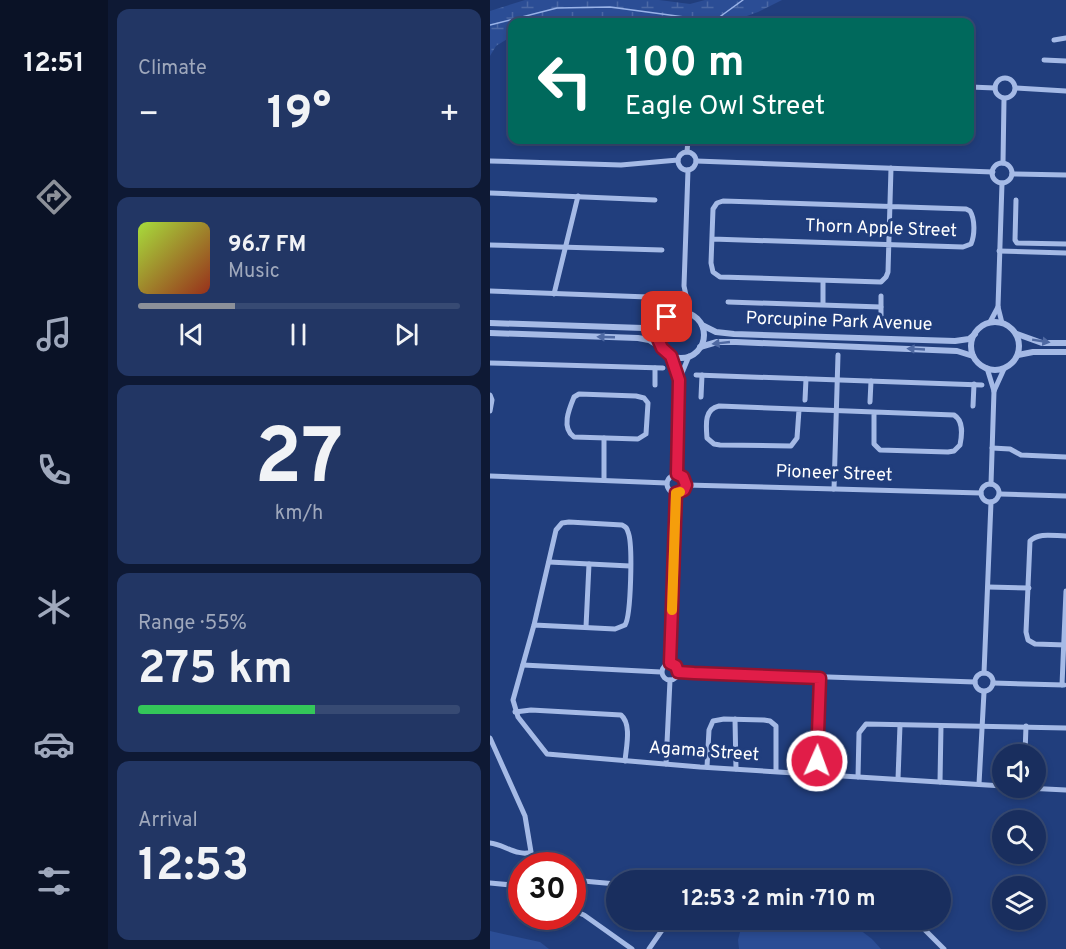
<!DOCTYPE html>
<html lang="en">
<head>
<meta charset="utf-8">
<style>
  body { margin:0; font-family:Overpass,sans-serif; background:#223664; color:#f1f3f6; height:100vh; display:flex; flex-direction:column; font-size:22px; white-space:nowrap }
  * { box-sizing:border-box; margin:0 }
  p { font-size:20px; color:#9fa8bc }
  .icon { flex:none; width:33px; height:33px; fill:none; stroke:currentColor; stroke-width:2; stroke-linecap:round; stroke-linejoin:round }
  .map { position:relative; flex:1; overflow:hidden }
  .details { display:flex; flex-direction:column; gap:9px; padding:9px; background:#0e1934; width:382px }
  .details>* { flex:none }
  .hud { position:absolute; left:18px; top:18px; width:466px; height:126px; border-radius:12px; box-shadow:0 3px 9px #0003,0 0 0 2px #374a73; background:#00695c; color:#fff; overflow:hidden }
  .tools { position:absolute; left:502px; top:744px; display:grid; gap:12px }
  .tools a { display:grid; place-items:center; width:54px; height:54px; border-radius:50%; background:#192e5e; box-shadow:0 3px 9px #0003,0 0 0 2px #374a73; font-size:30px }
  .speed { position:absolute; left:18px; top:852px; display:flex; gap:12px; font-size:30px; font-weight:700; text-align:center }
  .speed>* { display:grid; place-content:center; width:78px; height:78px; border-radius:50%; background:#192e5e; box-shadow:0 3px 9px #0003,0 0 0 2px #374a73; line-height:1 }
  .speed .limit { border:9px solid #d22; background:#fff; color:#111 }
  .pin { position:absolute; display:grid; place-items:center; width:51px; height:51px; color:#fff; margin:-26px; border-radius:12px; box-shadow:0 3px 9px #0006 }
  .me { position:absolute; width:66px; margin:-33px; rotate:2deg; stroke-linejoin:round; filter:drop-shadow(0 0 4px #0008) }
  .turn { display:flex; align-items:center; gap:21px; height:126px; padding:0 18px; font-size:27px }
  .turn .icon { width:78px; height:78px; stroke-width:2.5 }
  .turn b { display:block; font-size:42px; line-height:51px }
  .big { font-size:45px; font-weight:700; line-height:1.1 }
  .details .tile { flex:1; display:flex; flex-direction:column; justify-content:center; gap:9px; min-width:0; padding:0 21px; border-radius:12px; background:#223664 }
  .details .dial { align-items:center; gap:0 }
  .dial b { font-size:78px; line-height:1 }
  .song { display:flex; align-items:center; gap:18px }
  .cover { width:72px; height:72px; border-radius:9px; background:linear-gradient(135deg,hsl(80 70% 55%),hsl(10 70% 35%)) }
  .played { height:6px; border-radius:3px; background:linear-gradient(90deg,#8c9099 30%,#374a73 30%) }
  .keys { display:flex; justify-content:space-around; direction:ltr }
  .heat { display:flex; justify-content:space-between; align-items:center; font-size:33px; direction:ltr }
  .charge { height:9px; border-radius:4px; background:linear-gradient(90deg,#34c759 55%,#374a73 0) }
  .trip { position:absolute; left:116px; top:870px; width:345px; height:60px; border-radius:30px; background:#192e5e; box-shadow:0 3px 9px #0003,0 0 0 2px #374a73; font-weight:700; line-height:60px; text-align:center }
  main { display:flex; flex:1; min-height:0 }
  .tabs { display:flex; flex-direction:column; width:108px; justify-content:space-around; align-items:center; background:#0a1226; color:#9fa8bc }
  .tabs .icon { width:42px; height:42px }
  .tabs .on { color:#8c9099 }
  .tabs b { font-size:27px; color:#f1f3f6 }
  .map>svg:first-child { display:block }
</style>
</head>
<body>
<main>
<nav class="tabs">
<b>12:51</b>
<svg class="icon on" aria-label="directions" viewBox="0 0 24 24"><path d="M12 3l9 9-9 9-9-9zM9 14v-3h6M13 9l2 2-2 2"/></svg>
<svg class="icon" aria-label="music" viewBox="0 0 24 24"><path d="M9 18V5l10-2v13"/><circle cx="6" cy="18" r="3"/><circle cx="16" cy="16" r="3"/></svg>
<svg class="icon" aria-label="phone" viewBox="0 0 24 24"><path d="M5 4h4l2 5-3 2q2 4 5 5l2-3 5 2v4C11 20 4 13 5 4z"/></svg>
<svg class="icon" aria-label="climate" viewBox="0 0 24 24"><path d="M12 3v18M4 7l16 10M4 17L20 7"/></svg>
<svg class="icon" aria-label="car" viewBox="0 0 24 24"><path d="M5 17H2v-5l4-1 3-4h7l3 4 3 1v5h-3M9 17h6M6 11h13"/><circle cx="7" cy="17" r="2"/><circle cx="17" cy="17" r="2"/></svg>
<svg class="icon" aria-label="filters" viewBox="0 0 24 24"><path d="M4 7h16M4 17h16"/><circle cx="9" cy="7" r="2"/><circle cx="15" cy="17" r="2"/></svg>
</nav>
<section class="details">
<div class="tile"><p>Climate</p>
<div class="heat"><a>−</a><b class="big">19°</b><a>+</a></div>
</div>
<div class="tile">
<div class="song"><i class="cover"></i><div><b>96.7 FM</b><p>Music</p></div></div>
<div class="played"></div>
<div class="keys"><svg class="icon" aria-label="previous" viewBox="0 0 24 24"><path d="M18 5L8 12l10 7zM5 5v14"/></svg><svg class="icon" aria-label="pause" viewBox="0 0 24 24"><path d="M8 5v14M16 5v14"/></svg><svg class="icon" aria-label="next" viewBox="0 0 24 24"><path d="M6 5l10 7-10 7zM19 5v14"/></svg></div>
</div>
<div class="tile dial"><b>27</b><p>km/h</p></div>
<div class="tile"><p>Range · 55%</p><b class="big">275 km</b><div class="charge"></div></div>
<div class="tile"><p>Arrival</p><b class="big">12:53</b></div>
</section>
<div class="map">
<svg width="576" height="949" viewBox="0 0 576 949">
  <defs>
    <pattern id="wetland-marsh" width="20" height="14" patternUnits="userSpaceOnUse" patternTransform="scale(1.5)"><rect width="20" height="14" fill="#2b4d95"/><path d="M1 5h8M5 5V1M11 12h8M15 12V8" fill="none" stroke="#4b68a5"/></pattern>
  </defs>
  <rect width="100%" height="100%" fill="#213e7d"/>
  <!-- grass -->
  <g fill="#2b4d95">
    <polygon points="265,920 357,920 382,939 391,949 249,949 248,940 251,928"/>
    <polygon points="0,931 50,942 59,949 0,949"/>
  </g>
  <!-- wetland -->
  <polygon fill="url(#wetland-marsh)" points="35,0 169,0 200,4 215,0 292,0 268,12 240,22 141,22 127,18 69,22 22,22 22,36 6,46 0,56 0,11"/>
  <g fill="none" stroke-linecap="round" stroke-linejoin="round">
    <!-- stream -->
    <polyline stroke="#99b3e8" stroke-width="1.5" points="0,25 67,8 120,7 224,21 253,0"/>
    <!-- minor -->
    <g stroke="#a5bae6" stroke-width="5">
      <polyline points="564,40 576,38"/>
      <polyline points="480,57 482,57"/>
      <polyline points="554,60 576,61"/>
      <circle cx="515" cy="88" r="10"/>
      <polyline points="480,87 505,88"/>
      <polyline points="526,88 576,91"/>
      <polyline points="443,141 443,140"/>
      <polyline points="197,152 198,140"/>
      <circle cx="197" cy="161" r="9"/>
      <polyline points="0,161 131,165 188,160"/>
      <polyline points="206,161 503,172"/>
      <polyline points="513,163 514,99"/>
      <circle cx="512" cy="173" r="10"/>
      <polyline points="198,170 194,286 200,314"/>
      <polyline points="522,174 576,175"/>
      <polyline points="512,183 508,307 512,323"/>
      <polyline points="0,193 165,200"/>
      <polyline points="526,200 525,240 527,243 576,244"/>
      <path d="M222 239 473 247 481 244C485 235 485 219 480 211L476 209 233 201 227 203 223 209 221 263 223 272 230 277 391 282 396 277 398 272 401 168"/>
      <polyline points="0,245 172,250"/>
      <polyline points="509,251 576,253"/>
      <polyline points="0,291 158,297"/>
      <polyline points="64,294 88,196"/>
      <polyline points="391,296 391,319"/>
      <polyline points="238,302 391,307"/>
      <polyline points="333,304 333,281"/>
      <polyline points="181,315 190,303 192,294"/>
      <polyline points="500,322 508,307"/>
      <polyline points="181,356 189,380 187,474"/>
      <polyline points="0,363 173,368"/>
      <polyline points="165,368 165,385"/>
      <polyline points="497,368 504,391 501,484"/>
      <polyline points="206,375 492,385"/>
      <polyline points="189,380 199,356"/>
      <polyline points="504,391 514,369"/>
      <path d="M89 394 146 396 154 398 158 403 156 434 148 439 84 437C71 428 79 409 84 397Z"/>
      <polyline points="0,395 2,400 0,411"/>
      <polyline points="211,397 212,375"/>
      <polyline points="315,400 316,379"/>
      <polyline points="380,402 381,381"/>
      <polyline points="483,406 484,384"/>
      <path d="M309 410 307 438 301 446 230 445 224 444 217 438C216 425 214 409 229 406L464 415C474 421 472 435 470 445L464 451 458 452 390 450 384 444V413"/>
      <polyline points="114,438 114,480"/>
      <polyline points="502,448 520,449 531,455 576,457"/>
      <circle cx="186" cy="484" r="9"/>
      <polyline points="0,476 177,483"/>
      <circle cx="500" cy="493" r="9"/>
      <polyline points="196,485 491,493"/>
      <polyline points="344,489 348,355"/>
      <polyline points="510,494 576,496"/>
      <path d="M576 536C564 536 549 532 540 541L536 632 538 640 545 644 576 645"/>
      <polyline points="59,562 140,566"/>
      <polyline points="498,587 539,588"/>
      <path d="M44 625 125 629 135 625C141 616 143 543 138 532 137 528 136 527 132 525L79 522 72 523 66 530 44 625 23 700 28 717 57 754 210 767 513 786"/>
      <polyline points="96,627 99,564"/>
      <polyline points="180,663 186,493"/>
      <circle cx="180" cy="672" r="8"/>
      <polyline points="33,665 171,672"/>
      <polyline points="188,672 485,682"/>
      <circle cx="494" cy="682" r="9"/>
      <polyline points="494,673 501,502"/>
      <polyline points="503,683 574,685"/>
      <polyline points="572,685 576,591"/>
      <path d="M25 712 41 710 131 715C142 724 136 748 135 761"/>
      <polyline points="245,719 246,769"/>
      <path d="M0 738 35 816 41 852C28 857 13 844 0 843"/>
      <polyline points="535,754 536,726"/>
      <polyline points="176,764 180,680"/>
      <polyline points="217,767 219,730 223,721 234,719 274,720 280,721 286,726 286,771"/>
      <polyline points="327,774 330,678"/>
      <polyline points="368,777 369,733 376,724 576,728"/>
      <polyline points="408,779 410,725"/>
      <polyline points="450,782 451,726"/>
      <polyline points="489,784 494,692"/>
      <polyline points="536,788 576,790"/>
      <polyline points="82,880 126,884"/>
      <polyline points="0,883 32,886"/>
      <polyline points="84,911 94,915 142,949"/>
      <polyline points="425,920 454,949"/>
      <polyline points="159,949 179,920"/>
    </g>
    <!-- tertiary -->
    <g stroke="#a5bae6" stroke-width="6">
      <circle cx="191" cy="335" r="23"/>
      <circle cx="505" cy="346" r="24"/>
      <polyline points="0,323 153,328 171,324"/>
      <polyline points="212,325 226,332 244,334 465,341 479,339 485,334"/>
      <polyline points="0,333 148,338 159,340 172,348"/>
      <polyline points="527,334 552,343 576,343"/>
      <polyline points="210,347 227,342 246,342 467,351 483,356"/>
      <polyline points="528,355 543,352 576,352"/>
    </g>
  </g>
  <!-- one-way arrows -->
  <defs><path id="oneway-solid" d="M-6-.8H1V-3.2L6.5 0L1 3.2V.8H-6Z" transform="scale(1.5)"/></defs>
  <g fill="#4f69a2">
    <use href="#oneway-solid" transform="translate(116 337) rotate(-178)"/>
    <use href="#oneway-solid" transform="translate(551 341) rotate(9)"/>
    <use href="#oneway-solid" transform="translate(231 343) rotate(174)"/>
    <use href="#oneway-solid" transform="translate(426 349) rotate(-177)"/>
  </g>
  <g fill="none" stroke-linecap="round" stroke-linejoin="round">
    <defs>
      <polyline id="route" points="177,317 169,329 168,339 172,348 181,356 189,380 187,474 193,477 196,485 194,490 186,493 180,663 186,666 188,672 204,673 330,678 327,761"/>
    </defs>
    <!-- route casing -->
    <use href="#route" stroke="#92132f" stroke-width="15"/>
    <!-- route -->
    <use href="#route" stroke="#e11d48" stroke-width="10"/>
    <!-- slow -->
    <polyline stroke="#f59e0b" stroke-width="10" points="182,610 186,493 190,492"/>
  </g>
  <g text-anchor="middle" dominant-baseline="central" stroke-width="6" stroke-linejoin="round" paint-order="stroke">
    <!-- street labels -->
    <g font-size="18" fill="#fff" stroke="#213e7d">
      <text transform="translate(391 229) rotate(2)">Thorn Apple Street</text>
      <text transform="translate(349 322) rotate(2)">Porcupine Park Avenue</text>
      <text transform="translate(344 474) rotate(2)">Pioneer Street</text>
      <text transform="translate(214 752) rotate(4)">Agama Street</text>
    </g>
  </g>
</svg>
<div class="tools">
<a><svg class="icon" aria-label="sound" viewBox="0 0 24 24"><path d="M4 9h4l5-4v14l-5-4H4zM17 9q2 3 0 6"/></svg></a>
<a><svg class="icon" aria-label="search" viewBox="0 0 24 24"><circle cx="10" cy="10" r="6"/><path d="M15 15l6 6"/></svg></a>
<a><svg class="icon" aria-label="layers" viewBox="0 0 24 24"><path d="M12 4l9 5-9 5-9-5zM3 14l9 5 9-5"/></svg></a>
</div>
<div class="speed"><div class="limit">30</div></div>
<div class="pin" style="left:177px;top:317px;background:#d93025"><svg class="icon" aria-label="arrive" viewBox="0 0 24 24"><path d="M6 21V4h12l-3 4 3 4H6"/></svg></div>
<svg class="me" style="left:327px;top:761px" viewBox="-20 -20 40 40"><circle r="17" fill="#e11d48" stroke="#fff" stroke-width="3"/><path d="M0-11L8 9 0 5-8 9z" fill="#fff"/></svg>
<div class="trip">12:53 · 2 min · 710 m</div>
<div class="hud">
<div class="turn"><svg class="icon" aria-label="left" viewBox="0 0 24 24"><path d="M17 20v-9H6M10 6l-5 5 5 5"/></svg><div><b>100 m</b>Eagle Owl Street</div></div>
</div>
</div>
</main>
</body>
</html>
